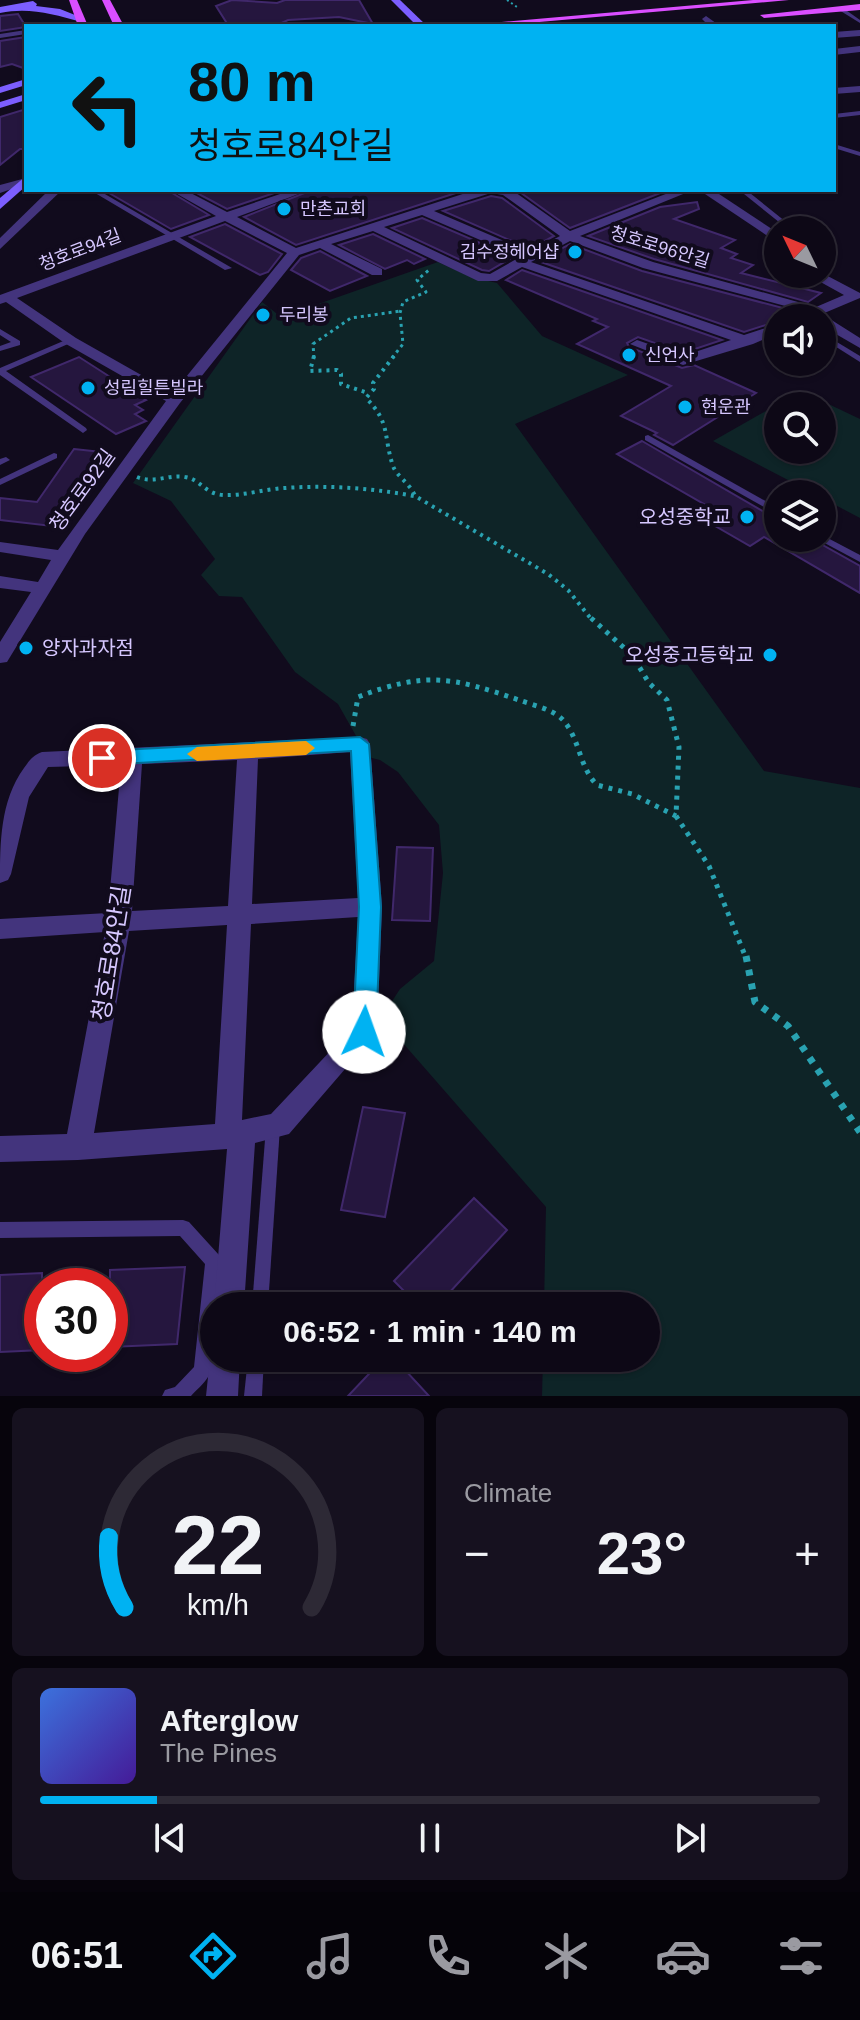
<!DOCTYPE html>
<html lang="en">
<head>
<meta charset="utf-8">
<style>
  body { margin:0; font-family:Helvetica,"Noto Sans KR",sans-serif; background:#16111f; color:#f1f3f6; height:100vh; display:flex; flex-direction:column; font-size:30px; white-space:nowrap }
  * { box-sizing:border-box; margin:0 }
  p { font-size:26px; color:#9a9aa1 }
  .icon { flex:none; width:44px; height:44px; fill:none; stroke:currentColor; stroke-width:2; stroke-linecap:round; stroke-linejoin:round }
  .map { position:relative; height:1396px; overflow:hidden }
  .details { display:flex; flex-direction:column; gap:12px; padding:12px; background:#07040c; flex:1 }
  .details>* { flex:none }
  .banner { position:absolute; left:24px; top:24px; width:812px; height:168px; border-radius:0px; box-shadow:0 2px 6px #0004,0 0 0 2px #2d2935; background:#00b2f2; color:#111; overflow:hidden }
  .needle { width:52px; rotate:313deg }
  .buttons { position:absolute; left:764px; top:216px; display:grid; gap:16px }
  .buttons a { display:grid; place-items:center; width:72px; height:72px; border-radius:50%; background:#0d0816; box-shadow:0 2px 6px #0004,0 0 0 2px #2d2935; font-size:40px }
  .speed { position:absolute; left:24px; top:1268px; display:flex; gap:16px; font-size:40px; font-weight:700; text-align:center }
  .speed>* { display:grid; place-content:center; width:104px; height:104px; border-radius:50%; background:#0d0816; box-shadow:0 2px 6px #0004,0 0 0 2px #2d2935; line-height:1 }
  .speed .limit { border:12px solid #d22; background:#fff; color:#111 }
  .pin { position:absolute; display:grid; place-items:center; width:68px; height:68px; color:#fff; margin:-34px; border:4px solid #fff; border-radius:50%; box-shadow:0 2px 8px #0007 }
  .me { position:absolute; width:88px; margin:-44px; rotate:3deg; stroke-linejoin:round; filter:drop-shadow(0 0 6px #0008) }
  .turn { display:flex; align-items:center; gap:28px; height:168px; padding:0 32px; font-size:36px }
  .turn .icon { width:104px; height:104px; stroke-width:2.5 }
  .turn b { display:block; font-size:56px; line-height:68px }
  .big { font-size:60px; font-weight:600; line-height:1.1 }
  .details .widget { flex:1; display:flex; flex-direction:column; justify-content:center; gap:12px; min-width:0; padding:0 28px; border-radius:12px; background:#16111f }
  .details .dial { align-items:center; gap:0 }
  .dial svg { height:208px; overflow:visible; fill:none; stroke:#2d2935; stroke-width:7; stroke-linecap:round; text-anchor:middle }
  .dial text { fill:#f1f3f6; stroke:none }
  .song { display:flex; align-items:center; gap:24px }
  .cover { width:96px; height:96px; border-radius:12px; background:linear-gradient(135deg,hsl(220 70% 55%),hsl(260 70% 35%)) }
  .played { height:8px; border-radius:4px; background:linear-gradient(90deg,#00b2f2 15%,#2d2935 15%) }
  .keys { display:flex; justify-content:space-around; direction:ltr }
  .heat { display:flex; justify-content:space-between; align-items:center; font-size:44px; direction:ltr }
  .details .tiles { flex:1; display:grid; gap:12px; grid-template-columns:1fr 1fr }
  .widget:last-child { grid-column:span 2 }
  .trip { position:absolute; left:200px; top:1292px; width:460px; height:80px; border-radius:40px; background:#0d0816; box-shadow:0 2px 6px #0004,0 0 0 2px #2d2935; font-weight:600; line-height:80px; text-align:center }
  .tabs { display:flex; height:128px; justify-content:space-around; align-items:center; background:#050309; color:#9a9aa1 }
  .tabs .icon { width:56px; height:56px }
  .tabs .current { color:#00b2f2 }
  .tabs b { font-size:36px; color:#f1f3f6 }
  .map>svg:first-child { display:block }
</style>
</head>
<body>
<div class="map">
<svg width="860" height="1396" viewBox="0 0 860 1396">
  <rect width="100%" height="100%" fill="#110b1d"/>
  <!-- green -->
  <g fill="#0e2427" fill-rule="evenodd">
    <polygon points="438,262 471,277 497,283 542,336 628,375 515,424 764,771 860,788 860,1396 542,1396 543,1358 646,1358 646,1306 544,1306 546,1207 381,1018 400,989 434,961 443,873 439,825 398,772 380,760 368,757 338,704 295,672 242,597 219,596 201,575 215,559 171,501 133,483 262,302 281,317"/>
    <path d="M801 391 860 419V518L822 498V494H815L713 441ZM778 406H822V450H778Z"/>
  </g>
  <!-- building -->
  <g fill="#25163e" stroke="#40286b" stroke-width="2">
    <polygon points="232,0 277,3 285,0 359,0 373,24 339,17 288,20 275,26 228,25 216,6"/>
    <polygon points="18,14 26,27 0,31 0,16"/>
    <polygon points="26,37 26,69 12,64 0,67 0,41"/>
    <polygon points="26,109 26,149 20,149 0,165 0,117"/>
    <polygon points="104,190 167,190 209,215 171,229"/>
    <polygon points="191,190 283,190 227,209"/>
    <polygon points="312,190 465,190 296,245 244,217"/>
    <polygon points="517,190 668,190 570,228"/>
    <polygon points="491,196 502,198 554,236 530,249 443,211"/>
    <polygon points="697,202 699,209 674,219 735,240 721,248 737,254 731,258 753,265 741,273 821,293 808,302 654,259 588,236 660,207"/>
    <polygon points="422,218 513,257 489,271 482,270 392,228"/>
    <polygon points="225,224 282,254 268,272 260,275 190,237"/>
    <polygon points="373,234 425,259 414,264 407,260 385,269 339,245"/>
    <polygon points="570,244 642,271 794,311 778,318 778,321 744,332 538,261"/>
    <polygon points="320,251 367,276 330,291 291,270 301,258"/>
    <polygon points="522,270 722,340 683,353 638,337 627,343 629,347 682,368 694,365 756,393 673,445 654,435 657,433 621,416 671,386 577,344 608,327 593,321 597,319 506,280"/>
    <polygon points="79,357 146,400 135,405 143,410 135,414 146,421 116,434 31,377"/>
    <polygon points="642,441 778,520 778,538 810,538 860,566 860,593 764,537 750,546 710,523 723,515 617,454"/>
    <polygon points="74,449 102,452 52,526 0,520 0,498 37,502"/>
    <polygon points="397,847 433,848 430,921 392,920"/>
    <polygon points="363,1107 405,1113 385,1217 341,1210"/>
    <polygon points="474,1198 507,1230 437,1306 419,1306 394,1281"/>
    <polygon points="185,1267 177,1344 110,1347 110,1270"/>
    <polygon points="42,1273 42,1350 0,1352 0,1275"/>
    <polygon points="384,1358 394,1358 429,1396 348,1396"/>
  </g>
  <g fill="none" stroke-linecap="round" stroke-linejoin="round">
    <!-- path-far4 -->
    <polyline stroke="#29a2b1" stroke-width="2" stroke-dasharray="2 3" stroke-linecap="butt" points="507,0 517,7"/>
    <!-- path-far3 -->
    <g stroke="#29a2b1" stroke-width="3" stroke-dasharray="3 4" stroke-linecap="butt">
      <polyline points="314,358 313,344 351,318 401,311"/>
      <polyline points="392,358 403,344 400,313 403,302 426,292 417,280 429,270"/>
    </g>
    <!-- path-far2 -->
    <g stroke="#29a2b1" stroke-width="4" stroke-dasharray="3 5" stroke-linecap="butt">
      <polyline points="314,356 310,371 337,370 341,374 341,384 368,393"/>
      <path d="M394 356 373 383 374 389 366 398C391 423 383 436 393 466 397 477 410 483 415 496L548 574 568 590 592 620"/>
      <path d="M137 477C154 484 169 474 185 477 200 479 205 494 223 495 243 496 265 489 285 488 329 485 371 488 414 496"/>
    </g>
    <!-- path-far1 -->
    <g stroke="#29a2b1" stroke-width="5" stroke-dasharray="4 6" stroke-linecap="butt">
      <polyline points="591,618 632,655 649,683 667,700 679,747 676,816 709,866 746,958"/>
      <path d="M353 726 358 697C425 671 452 677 519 700 532 705 553 709 563 720 580 739 579 767 597 785L632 794 676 816"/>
    </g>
    <!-- path -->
    <polyline stroke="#29a2b1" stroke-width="7" stroke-dasharray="6 8" stroke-linecap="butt" points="746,956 755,1002 788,1026 860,1132"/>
    <!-- lane -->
    <g fill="#43347d" fill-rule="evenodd">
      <polygon points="839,8 843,8 860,20 860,23 839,10"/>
      <polygon points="26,30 26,34 0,38 0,34"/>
      <polygon points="860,111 860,115 834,118 834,114"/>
      <polygon points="834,144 860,152 860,156 834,148"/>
      <polygon points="90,190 98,190 232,268 225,270"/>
      <polygon points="745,190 752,190 750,193 796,230 789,230 744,194"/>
      <polygon points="0,329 20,341 20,345 0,351 0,346 11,342 0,335"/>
      <polygon points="822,333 860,356 860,362 822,338"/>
      <polygon points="68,339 75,341 6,371 86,428 87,430 83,433 0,375 0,368"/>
      <polygon points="648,435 778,508 778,515 645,440 645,436"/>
      <polygon points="54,453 57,454 57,458 0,485 0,479"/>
      <polygon points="6,457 10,460 0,465 0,459"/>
      <polygon points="822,535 860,555 860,562 819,540 817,538 822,538"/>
      <polygon points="273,1120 278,1122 280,1127 268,1306 252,1306 266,1127 268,1122"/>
      <path d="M183 1220 189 1222 219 1255 221 1261 217 1306H214C214 1321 216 1365 208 1377 204 1384 196 1390 191 1396H162L165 1390 175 1387 194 1367 205 1264 180 1236 0 1238V1222Z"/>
      <polygon points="386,1294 396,1300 398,1306 327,1306 329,1300 335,1298"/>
      <polygon points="248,1358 264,1358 262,1396 244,1396"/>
    </g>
    <!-- street -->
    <g fill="#43347d" fill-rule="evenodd">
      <polygon points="706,16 720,26 709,26 702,19"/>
      <polygon points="860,30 860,36 834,38 834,32"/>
      <polygon points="860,46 860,52 834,55 834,49"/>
      <polygon points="860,86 860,92 834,94 834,88"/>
      <polygon points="26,178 26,184 0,193 0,185"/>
      <polygon points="49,190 62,190 0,249 0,238"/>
      <path d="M170 190H185L227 212 292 190H309L237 217 296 248 475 190H512L570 231 676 190H693L580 236 653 262 816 307 844 295 806 274 822 273 860 293V298L822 314 860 338V348L822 326V318H796L804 311 643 268 570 241 531 262 744 335 778 324V333L753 344 683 365 630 344 637 340 683 356 731 340 522 267 497 281H478L373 231 331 244 382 269V275H372L320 248 299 255 180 403 85 534 7 662 0 663V642L31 592 0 588V576L38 582 51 560 0 552V542L58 550 166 401 66 344 6 302 0 304V295L216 216ZM491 193 503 195 560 236 530 252 434 211ZM422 215 520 257 490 274 481 273 384 227ZM225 221 287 253 173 393 76 338 17 298Z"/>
      <polygon points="699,190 713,190 778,233 778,243"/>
      <path d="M360 737 367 739 370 744 382 907 377 1032 289 1134 255 1143 244 1306H214L227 1149 78 1160 0 1162V1136L67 1134 105 932 0 939V919L108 913 121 765 48 767 29 797 11 874 8 880 0 883C0 843 0 801 24 768 29 761 33 755 42 752ZM350 752 358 898 252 904 258 759ZM237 760 228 906 132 911 142 764ZM358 917 352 1028 271 1114 242 1120 251 924ZM227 925 215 1124 94 1133 129 931Z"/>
      <polygon points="214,1347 214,1358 240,1358 238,1396 206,1396 210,1358"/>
    </g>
    <!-- secondary -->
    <g fill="#7c5eff" fill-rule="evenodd">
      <polygon points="391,0 400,0 427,26 417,26"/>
      <path d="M33 1 37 4 36 6 60 9 85 19 81 22C53 14 29 7 0 13V7Z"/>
      <polygon points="26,79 26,85 0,93 0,87"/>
      <polygon points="26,94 26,100 0,108 0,102"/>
      <polygon points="26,176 26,186 0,209 0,198"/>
    </g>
    <!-- primary -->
    <g fill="#da4eff" fill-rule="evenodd">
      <polygon points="69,0 77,0 88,26 78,26"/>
      <polygon points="102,0 110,0 124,26 114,26"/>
      <polygon points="753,0 789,0 495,26 457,26"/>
      <polygon points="860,4 860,10 764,18 760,15"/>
    </g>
  </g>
  <!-- route -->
  <polygon fill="#00b2f2" stroke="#00749d" stroke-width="2" points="360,737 369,744 381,907 376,1032 372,1039 364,1042 356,1039 353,1032 359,907 351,751 102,765 93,758 102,751"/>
  <!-- slow -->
  <polygon fill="#f59e0b" points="306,741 315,748 306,755 197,761 187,754 197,747"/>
  <!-- markers -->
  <g fill="#00b2f2" stroke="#110b1d" stroke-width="3">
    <circle cx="284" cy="209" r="8"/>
    <circle cx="575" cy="252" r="8"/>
    <circle cx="263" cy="315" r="8"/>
    <circle cx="629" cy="355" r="8"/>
    <circle cx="88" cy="388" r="8"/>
    <circle cx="685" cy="407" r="8"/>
    <circle cx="747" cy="517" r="8"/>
    <circle cx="26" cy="648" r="8"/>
    <circle cx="770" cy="655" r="8"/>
  </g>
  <g text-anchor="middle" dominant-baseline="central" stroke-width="8" stroke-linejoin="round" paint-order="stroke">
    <!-- far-poi labels -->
    <g font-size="18" fill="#d6c7ff" stroke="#110b1d" text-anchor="start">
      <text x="300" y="209">만촌교회</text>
      <text x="559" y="252" text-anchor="end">김수정헤어샵</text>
      <text x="279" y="315">두리봉</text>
      <text x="645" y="355">신언사</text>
      <text x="104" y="388">성림힐튼빌라</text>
      <text x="701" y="407">현운관</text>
    </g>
    <!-- far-street labels -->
    <g font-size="18" fill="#d6c7ff" stroke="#110b1d">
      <text transform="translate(660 247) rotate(17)">청호로96안길</text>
      <text transform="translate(80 250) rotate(-21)">청호로94길</text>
    </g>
    <!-- street labels -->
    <g font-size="20" fill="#d6c7ff" stroke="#110b1d">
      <text transform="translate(82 490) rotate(-54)">청호로92길</text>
    </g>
    <!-- poi labels -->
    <g font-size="20" fill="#d6c7ff" stroke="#110b1d" text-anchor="end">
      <text x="731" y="517">오성중학교</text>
      <text x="42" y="648" text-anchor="start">양자과자점</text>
      <text x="754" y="655">오성중고등학교</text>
    </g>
    <!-- near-street labels -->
    <g font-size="24" fill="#d6c7ff" stroke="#110b1d">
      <text transform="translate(111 953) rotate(-81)">청호로84안길</text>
    </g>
  </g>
</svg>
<div class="buttons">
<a><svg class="needle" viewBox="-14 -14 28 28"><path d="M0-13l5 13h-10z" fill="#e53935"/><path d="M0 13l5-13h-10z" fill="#9a9aa1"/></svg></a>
<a><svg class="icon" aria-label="sound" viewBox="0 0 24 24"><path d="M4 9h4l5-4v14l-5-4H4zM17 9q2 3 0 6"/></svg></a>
<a><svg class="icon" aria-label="search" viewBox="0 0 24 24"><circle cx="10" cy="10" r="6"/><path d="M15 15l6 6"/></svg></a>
<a><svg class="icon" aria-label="layers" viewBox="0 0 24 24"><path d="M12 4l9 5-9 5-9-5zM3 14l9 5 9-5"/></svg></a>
</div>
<div class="speed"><div class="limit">30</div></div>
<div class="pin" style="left:102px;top:758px;background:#d93025"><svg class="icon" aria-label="arrive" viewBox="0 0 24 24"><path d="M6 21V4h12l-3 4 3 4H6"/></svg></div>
<svg class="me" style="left:364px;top:1032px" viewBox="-20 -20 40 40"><circle r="19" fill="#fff"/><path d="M0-13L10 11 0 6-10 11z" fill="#00b2f2"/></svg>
<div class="trip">06:52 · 1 min · 140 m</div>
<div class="banner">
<div class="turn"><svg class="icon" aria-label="left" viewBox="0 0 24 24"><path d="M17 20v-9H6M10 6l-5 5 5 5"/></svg><div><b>80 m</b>청호로84안길</div></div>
</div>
</div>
<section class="details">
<div class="tiles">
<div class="widget dial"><svg viewBox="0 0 100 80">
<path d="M14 69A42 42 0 1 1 86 69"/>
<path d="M14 69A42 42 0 0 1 8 42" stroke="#00b2f2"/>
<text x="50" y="56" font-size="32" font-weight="700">22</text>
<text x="50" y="72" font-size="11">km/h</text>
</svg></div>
<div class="widget"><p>Climate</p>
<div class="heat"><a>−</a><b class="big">23°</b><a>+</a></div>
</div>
<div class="widget">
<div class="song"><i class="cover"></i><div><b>Afterglow</b><p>The Pines</p></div></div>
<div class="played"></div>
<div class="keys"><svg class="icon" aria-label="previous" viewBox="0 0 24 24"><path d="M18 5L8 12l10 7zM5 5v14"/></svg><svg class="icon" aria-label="pause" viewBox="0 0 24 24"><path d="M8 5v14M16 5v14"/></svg><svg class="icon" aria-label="next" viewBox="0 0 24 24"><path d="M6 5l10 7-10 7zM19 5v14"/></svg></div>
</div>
</div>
</section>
<nav class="tabs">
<b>06:51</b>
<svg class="icon current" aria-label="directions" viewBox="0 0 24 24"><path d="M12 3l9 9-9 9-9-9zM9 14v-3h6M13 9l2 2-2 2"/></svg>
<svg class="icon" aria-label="music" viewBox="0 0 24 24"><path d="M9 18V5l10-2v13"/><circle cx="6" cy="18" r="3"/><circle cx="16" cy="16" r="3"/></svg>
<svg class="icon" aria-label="phone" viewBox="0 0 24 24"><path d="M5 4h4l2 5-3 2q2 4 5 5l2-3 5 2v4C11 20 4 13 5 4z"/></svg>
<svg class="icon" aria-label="climate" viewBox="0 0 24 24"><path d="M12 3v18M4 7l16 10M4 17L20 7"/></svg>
<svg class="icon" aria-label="car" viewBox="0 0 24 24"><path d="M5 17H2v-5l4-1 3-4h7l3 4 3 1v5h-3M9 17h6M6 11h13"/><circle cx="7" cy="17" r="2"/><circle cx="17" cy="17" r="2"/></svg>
<svg class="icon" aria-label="filters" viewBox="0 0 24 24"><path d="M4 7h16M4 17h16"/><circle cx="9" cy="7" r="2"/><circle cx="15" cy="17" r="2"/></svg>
</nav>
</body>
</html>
